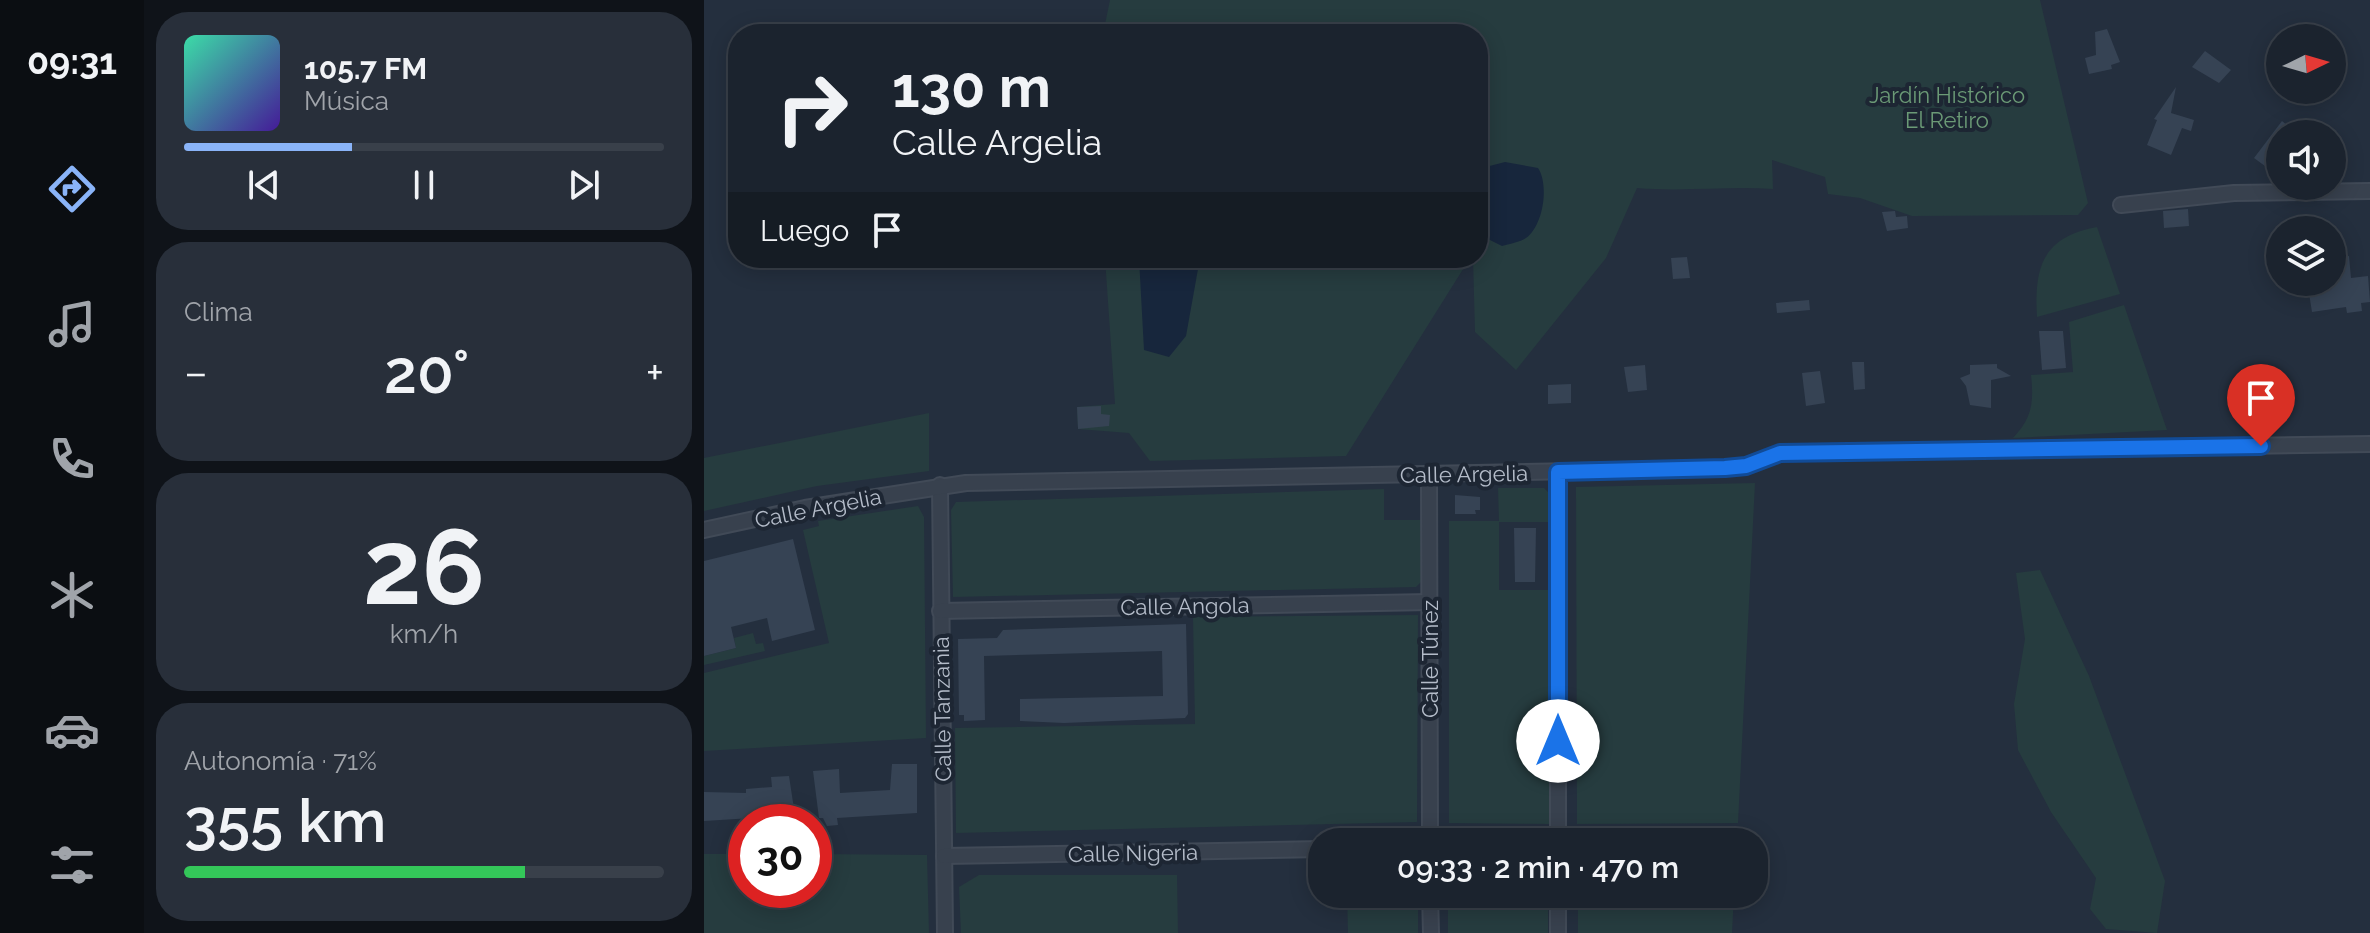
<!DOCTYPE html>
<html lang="es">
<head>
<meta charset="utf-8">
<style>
  body { margin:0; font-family:Raleway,sans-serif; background:#282f3a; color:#f1f3f6; height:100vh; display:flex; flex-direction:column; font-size:30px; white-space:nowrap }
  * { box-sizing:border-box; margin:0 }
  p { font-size:26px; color:#a0a4aa }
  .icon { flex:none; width:44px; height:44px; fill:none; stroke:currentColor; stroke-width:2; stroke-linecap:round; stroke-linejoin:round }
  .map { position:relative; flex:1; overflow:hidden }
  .details { display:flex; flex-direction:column; gap:12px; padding:12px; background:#0f1319; width:560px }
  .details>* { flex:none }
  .top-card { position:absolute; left:24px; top:24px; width:760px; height:244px; border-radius:32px; box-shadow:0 4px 20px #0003,0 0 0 2px #39404a; background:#1b232e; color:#f1f3f6; overflow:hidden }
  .needle { width:52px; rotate:85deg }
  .tools { position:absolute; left:1562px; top:24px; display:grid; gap:16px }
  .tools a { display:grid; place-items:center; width:80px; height:80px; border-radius:50%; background:#1b232e; box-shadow:0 4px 20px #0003,0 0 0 2px #39404a; font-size:40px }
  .speed { position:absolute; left:24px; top:804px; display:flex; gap:16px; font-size:40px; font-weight:700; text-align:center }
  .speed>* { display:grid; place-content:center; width:104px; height:104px; border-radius:50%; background:#1b232e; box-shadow:0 4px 20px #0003,0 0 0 2px #39404a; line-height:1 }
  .speed .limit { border:12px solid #d22; background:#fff; color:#111 }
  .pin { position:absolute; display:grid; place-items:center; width:68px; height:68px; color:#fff; margin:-82px -34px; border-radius:50% 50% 50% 0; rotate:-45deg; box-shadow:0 0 8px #0007 }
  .pin .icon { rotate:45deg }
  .me { position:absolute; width:88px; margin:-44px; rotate:0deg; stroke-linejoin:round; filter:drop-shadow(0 0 6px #0008) }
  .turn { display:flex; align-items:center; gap:28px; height:168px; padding:0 32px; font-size:36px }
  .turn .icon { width:104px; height:104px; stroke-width:2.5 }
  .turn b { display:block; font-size:56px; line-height:68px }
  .then { display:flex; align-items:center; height:76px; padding:0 32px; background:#0003; gap:16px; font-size:30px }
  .big { font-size:60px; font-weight:600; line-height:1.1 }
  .details .tile { flex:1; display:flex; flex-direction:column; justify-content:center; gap:12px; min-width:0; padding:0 28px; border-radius:32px; background:#282f3a }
  .details .dial { align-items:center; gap:0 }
  .dial b { font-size:104px; line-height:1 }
  .song { display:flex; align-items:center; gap:24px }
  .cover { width:96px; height:96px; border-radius:12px; background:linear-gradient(135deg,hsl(160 70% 55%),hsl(260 70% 35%)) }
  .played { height:8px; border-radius:4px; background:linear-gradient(90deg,#8ab4f8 35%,#39404a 35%) }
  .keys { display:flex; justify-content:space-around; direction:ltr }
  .heat { display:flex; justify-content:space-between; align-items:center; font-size:44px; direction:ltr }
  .charge { height:12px; border-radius:6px; background:linear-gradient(90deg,#34c759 71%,#39404a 0) }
  .trip { position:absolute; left:604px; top:828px; width:460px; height:80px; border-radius:32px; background:#1b232e; box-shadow:0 4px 20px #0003,0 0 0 2px #39404a; font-weight:600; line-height:80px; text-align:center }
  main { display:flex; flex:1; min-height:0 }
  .tabs { display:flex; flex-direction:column; width:144px; justify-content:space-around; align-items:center; background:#0b0e12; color:#a0a4aa }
  .tabs .icon { width:56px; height:56px }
  .tabs .active { color:#8ab4f8 }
  .tabs b { font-size:36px; color:#f1f3f6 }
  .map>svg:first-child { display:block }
</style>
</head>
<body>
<main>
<nav class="tabs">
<b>09:31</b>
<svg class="icon active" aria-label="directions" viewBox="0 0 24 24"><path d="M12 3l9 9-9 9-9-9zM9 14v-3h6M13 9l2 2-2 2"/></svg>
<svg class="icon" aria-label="music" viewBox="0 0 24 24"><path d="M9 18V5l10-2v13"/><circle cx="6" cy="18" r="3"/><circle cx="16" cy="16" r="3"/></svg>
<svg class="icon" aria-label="phone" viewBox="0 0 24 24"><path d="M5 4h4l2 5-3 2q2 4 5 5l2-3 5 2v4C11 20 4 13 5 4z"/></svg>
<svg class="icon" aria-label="climate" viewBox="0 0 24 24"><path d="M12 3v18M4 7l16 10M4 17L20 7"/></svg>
<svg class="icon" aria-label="car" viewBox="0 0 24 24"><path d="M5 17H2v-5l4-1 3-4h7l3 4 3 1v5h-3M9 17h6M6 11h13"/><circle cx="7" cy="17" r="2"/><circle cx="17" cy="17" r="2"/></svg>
<svg class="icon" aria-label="filters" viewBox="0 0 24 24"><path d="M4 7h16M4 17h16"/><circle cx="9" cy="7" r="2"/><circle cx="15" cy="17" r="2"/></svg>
</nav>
<section class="details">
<div class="tile">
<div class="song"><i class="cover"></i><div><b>105.7 FM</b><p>Música</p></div></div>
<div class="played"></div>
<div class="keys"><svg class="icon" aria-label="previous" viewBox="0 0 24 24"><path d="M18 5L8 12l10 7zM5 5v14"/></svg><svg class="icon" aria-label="pause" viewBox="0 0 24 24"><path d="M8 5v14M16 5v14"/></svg><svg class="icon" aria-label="next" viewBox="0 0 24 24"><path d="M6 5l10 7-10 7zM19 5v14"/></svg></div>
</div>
<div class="tile"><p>Clima</p>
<div class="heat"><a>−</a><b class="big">20°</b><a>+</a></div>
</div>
<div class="tile dial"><b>26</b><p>km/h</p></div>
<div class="tile"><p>Autonomía · 71%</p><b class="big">355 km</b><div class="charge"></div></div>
</section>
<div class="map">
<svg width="1666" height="933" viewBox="0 0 1666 933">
  <rect width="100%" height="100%" fill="#242f3e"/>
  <!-- green -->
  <g fill="#263c3f">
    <path d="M406 0H1336L1384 203 1374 215 1208 216 1156 198 1124 194 1121 177 1068 160 1069 189C1023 186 980 192 933 188L902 258 812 370 771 332 769 258H774V34H399Z"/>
    <path d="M1393 227 1416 294 1333 317C1330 268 1338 237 1393 227Z"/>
    <polygon points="401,258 766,258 642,456 446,461 425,433 374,429 373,407 411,404"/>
    <path d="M1420 305 1463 430 1309 438C1328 418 1330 403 1327 375L1369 372 1365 322Z"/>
    <polygon points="225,413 225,471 113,486 0,511 0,458"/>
    <polygon points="1051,483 1034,823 873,824 872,487"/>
    <polygon points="794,488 840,488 846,494 846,522 795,522 795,590 846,590 845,824 745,823 745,521 795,521"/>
    <polygon points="680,489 680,520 717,520 718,581 712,587 249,597 247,510 252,502"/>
    <polygon points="214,506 220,517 222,738 0,751 0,673 125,643 99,530 115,526 114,521"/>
    <polygon points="1336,570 1385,676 1461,881 1453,933 1402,929 1386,909 1392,878 1347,812 1314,750 1310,704 1321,639 1312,573"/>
    <polygon points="714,615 713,822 252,833 251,728 491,724 489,617"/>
    <polygon points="49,633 52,644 59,643 61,651 0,665 0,656 32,648 30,638"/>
    <polygon points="0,854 42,854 42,890 110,890 110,854 223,855 225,933 0,933"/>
    <polygon points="275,875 473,875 474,933 257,933 255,887"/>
    <polygon points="643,894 714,894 714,933 644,933"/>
    <rect x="744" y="894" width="100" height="39"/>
    <polygon points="874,894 1030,894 1028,933 874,933"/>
  </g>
  <!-- water -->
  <g fill="#17263c">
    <path d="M801 162 834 168C845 184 840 225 822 238 816 242 805 244 798 246L774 234V169Z"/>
    <polygon points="435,258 496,258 482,336 465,357 440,350"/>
  </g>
  <!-- building -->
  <g fill="#364354">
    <polygon points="1403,29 1416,62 1407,65 1408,69 1385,74 1381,58 1392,55 1391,32"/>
    <polygon points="1501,51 1527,70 1515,83 1488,67"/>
    <polygon points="1472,87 1467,113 1490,120 1487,131 1478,128 1467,155 1443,145 1453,120 1450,119"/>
    <polygon points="1578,121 1594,134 1576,134 1576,155 1565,169 1550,158"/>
    <polygon points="1484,209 1485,226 1460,228 1459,211"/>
    <polygon points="1191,211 1192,217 1203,216 1204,228 1183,231 1178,212"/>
    <polygon points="1645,256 1647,278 1664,276 1666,302 1657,303 1658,311 1643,313 1642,307 1608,312 1605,293 1628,289 1628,276 1635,275 1634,257"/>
    <polygon points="983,257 986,278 969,279 967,258"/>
    <polygon points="1105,300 1106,310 1073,313 1072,303"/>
    <polygon points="1335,331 1359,331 1362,368 1338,370"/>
    <polygon points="1148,362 1160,362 1161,389 1150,390"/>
    <polygon points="1293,364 1293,368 1307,376 1287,380 1287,408 1266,405 1262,386 1256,378 1266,374 1266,365"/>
    <polygon points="941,365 943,390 924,392 920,367"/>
    <polygon points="1116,371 1121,403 1102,406 1098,373"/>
    <polygon points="867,384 867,403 844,404 844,385"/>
    <polygon points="397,406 397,414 406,415 405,426 374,429 373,407"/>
    <polygon points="751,495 776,497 776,510 771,510 772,514 751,514"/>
    <polygon points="810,528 832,528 831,582 811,582"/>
    <polygon points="89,539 111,630 68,641 63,618 27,627 32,648 0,656 0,561"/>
    <polygon points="482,624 484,714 481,718 360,723 316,721 316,699 459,696 458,651 280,656 281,720 260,721 260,715 255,715 254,639 293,638 299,630"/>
    <polygon points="188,764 213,764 213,813 133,818 134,825 123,826 119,818 115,818 109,771 135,769 136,793 186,790"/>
    <polygon points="85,776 92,822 65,822 65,817 0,821 0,792 42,793 42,789 68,787 67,777"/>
  </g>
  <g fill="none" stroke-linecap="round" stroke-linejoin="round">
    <defs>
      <g id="minor">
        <polyline points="1417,205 1530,193 1666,191"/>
        <polyline points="854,472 854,842"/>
        <polyline points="725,475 726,842"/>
        <polyline points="236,485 241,933"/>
        <polyline points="0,530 101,508 262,483 1021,468 1042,466 1076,453 1666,444"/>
        <polyline points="236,611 726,602"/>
        <polyline points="240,856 618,849"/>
        <polyline points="726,894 727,933"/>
        <polyline points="854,894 854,933"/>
      </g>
    </defs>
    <!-- minor casing -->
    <use href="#minor" stroke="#414a57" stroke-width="18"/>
    <!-- minor -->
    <use href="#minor" stroke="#38414e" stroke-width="14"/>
  </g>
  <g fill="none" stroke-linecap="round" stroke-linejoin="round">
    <defs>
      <polyline id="route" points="854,741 854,472 1021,468 1042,466 1076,453 1557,446"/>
    </defs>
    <!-- route casing -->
    <use href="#route" stroke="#114b97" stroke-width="20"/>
    <!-- route -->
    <use href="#route" stroke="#1a73e8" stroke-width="14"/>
  </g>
  <g text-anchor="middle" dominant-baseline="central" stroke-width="8" stroke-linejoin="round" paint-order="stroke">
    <!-- park labels -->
    <g font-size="22" fill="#6b9a76" stroke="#1d2633">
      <text x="1243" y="95">Jardín Histórico<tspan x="1243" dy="25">El Retiro</tspan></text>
    </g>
    <!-- street labels -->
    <g font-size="22" fill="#b4bcc9" stroke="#1d2633">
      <text transform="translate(760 474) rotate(-1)">Calle Argelia</text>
      <text transform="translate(114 508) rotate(-11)">Calle Argelia</text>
      <text transform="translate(481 606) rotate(-1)">Calle Angola</text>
      <text transform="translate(726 659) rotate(-90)">Calle Túnez</text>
      <text transform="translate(238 709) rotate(-91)">Calle Tanzania</text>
      <text transform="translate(429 853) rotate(-1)">Calle Nigeria</text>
    </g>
  </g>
</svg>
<div class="tools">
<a><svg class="needle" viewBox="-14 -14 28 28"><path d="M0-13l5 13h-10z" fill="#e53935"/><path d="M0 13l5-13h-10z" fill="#a0a4aa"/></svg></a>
<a><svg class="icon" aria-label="sound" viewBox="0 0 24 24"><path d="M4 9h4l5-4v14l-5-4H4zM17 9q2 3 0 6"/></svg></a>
<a><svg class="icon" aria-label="layers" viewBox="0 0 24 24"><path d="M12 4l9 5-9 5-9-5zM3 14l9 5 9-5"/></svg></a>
</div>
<div class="speed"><div class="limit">30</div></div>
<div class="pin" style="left:1557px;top:446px;background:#d93025"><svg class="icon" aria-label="arrive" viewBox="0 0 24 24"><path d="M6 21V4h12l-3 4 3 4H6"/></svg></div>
<svg class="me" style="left:854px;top:741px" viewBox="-20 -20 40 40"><circle r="19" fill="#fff"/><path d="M0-13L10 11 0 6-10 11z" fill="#1a73e8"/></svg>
<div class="trip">09:33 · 2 min · 470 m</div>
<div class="top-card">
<div class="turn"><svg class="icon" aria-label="right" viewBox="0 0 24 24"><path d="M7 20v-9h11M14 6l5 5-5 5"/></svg><div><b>130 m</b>Calle Argelia</div></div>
<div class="then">Luego<svg class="icon" aria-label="arrive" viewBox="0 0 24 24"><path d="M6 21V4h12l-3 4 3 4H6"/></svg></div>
</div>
</div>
</main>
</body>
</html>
